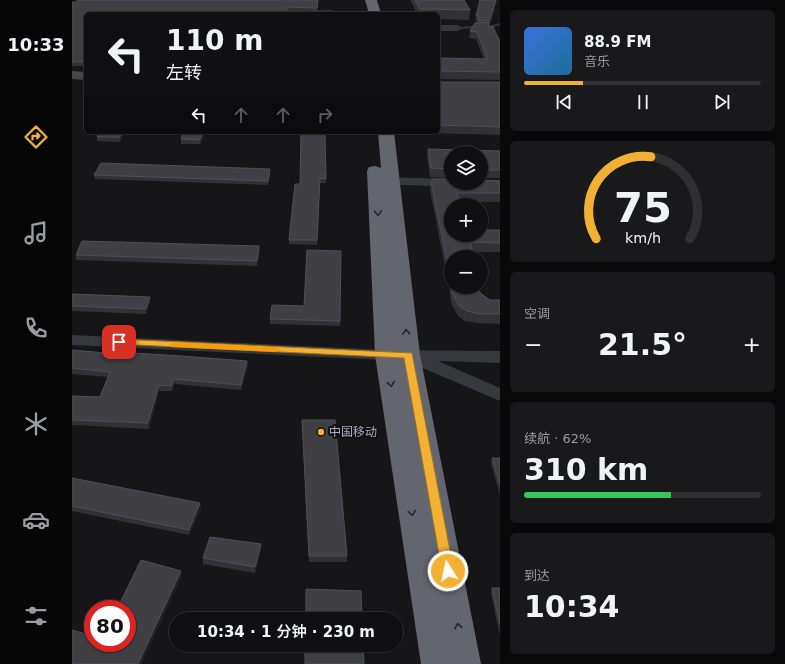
<!DOCTYPE html>
<html lang="zh">
<head>
<meta charset="utf-8">
<style>
  body { margin:0; font-family:"DejaVu Sans","Noto Sans SC",sans-serif; background:#19191b; color:#f1f3f6; height:100vh; display:flex; flex-direction:column; font-size:15px; white-space:nowrap }
  * { box-sizing:border-box; margin:0 }
  p { font-size:13px; color:#9c9d9f }
  .icon { flex:none; width:22px; height:22px; fill:none; stroke:currentColor; stroke-width:2; stroke-linecap:round; stroke-linejoin:round }
  .map { position:relative; flex:1; overflow:hidden }
  .details { display:flex; flex-direction:column; gap:10px; padding:10px; background:#09090a; width:285px }
  .details>* { flex:none }
  .top-card { position:absolute; left:12px; top:12px; width:356px; height:122px; border-radius:6px; box-shadow:0 1px 3px #0004,0 0 0 1px #303032; background:#101012; color:#f1f3f6; overflow:hidden }
  .controls { position:absolute; left:372px; top:146px; display:grid; gap:8px }
  .controls a { display:grid; place-items:center; width:44px; height:44px; border-radius:50%; background:#101012; box-shadow:0 1px 3px #0004,0 0 0 1px #303032; font-size:20px }
  .speed { position:absolute; left:12px; top:600px; display:flex; gap:8px; font-size:20px; font-weight:700; text-align:center }
  .speed>* { display:grid; place-content:center; width:52px; height:52px; border-radius:50%; background:#101012; box-shadow:0 1px 3px #0004,0 0 0 1px #303032; line-height:1 }
  .speed .limit { border:6px solid #d22; background:#fff; color:#111 }
  .pin { position:absolute; display:grid; place-items:center; width:34px; height:34px; color:#fff; margin:-17px; border-radius:8px; box-shadow:0 2px 6px #0006 }
  .me { position:absolute; width:44px; margin:-22px; rotate:350deg; stroke-linejoin:round; filter:drop-shadow(0 0 3px #0008) }
  .turn { display:flex; align-items:center; gap:14px; height:84px; padding:0 16px; font-size:18px }
  .turn .icon { width:52px; height:52px; stroke-width:2.5 }
  .turn b { display:block; font-size:28px; line-height:34px }
  .lanes { display:flex; align-items:center; height:38px; padding:0 16px; background:#0003; justify-content:center; gap:20px; direction:ltr }
  .lanes .off { opacity:.35 }
  .big { font-size:30px; font-weight:600; line-height:1.1 }
  .details .card { flex:1; display:flex; flex-direction:column; justify-content:center; gap:6px; min-width:0; padding:0 14px; border-radius:6px; background:#19191b }
  .details .dial { align-items:center; gap:0 }
  .dial svg { height:104px; overflow:visible; fill:none; stroke:#303032; stroke-width:7; stroke-linecap:round; text-anchor:middle }
  .dial text { fill:#f1f3f6; stroke:none }
  .song { display:flex; align-items:center; gap:12px }
  .cover { width:48px; height:48px; border-radius:6px; background:linear-gradient(135deg,hsl(220 70% 55%),hsl(200 70% 35%)) }
  .played { height:4px; border-radius:2px; background:linear-gradient(90deg,#f2b134 25%,#303032 25%) }
  .keys { display:flex; justify-content:space-around; direction:ltr }
  .heat { display:flex; justify-content:space-between; align-items:center; font-size:22px; direction:ltr }
  .charge { height:6px; border-radius:3px; background:linear-gradient(90deg,#34c759 62%,#303032 0) }
  .trip { position:absolute; left:97px; top:612px; width:234px; height:40px; border-radius:20px; background:#101012; box-shadow:0 1px 3px #0004,0 0 0 1px #303032; font-weight:600; line-height:40px; text-align:center }
  main { display:flex; flex:1; min-height:0 }
  .menu { display:flex; flex-direction:column; width:72px; justify-content:space-around; align-items:center; background:#060607; color:#9c9d9f }
  .menu .icon { width:28px; height:28px }
  .menu .current { color:#f2b134 }
  .menu b { font-size:18px; color:#f1f3f6 }
  .map>svg:first-child { display:block }
</style>
</head>
<body>
<main>
<nav class="menu">
<b>10:33</b>
<svg class="icon current" aria-label="directions" viewBox="0 0 24 24"><path d="M12 3l9 9-9 9-9-9zM9 14v-3h6M13 9l2 2-2 2"/></svg>
<svg class="icon" aria-label="music" viewBox="0 0 24 24"><path d="M9 18V5l10-2v13"/><circle cx="6" cy="18" r="3"/><circle cx="16" cy="16" r="3"/></svg>
<svg class="icon" aria-label="phone" viewBox="0 0 24 24"><path d="M5 4h4l2 5-3 2q2 4 5 5l2-3 5 2v4C11 20 4 13 5 4z"/></svg>
<svg class="icon" aria-label="climate" viewBox="0 0 24 24"><path d="M12 3v18M4 7l16 10M4 17L20 7"/></svg>
<svg class="icon" aria-label="car" viewBox="0 0 24 24"><path d="M5 17H2v-5l4-1 3-4h7l3 4 3 1v5h-3M9 17h6M6 11h13"/><circle cx="7" cy="17" r="2"/><circle cx="17" cy="17" r="2"/></svg>
<svg class="icon" aria-label="filters" viewBox="0 0 24 24"><path d="M4 7h16M4 17h16"/><circle cx="9" cy="7" r="2"/><circle cx="15" cy="17" r="2"/></svg>
</nav>
<div class="map">
<svg width="428" height="664" viewBox="0 0 428 664">
  <rect width="100%" height="100%" fill="#161618"/>
  <g fill="none" stroke-linecap="round" stroke-linejoin="round">
    <!-- lane -->
    <polygon fill="#37383d" fill-rule="evenodd" points="428,23 428,25 421,27 386,29 384,28 386,27 421,25"/>
    <!-- street -->
    <g fill="#37383d" fill-rule="evenodd">
      <polygon points="366,25 386,25 391,28 386,31 366,31"/>
      <polygon points="304,177 379,179 379,183 409,183 409,180 428,180 428,188 299,184 297,181 299,178"/>
      <polygon points="0,335 314,350 428,351 428,363 366,361 428,388 428,401 339,363 337,361 0,345"/>
    </g>
    <!-- secondary -->
    <polygon fill="#45474d" fill-rule="evenodd" points="0,71 14,72 14,80 0,79"/>
    <!-- highway -->
    <g fill="#63666e" fill-rule="evenodd">
      <polygon points="293,0 305,0 309,14 297,14"/>
      <polygon points="306,132 322,132 348,355 409,664 349,664 303,355 295,171 297,167 303,166 309,168"/>
    </g>
  </g>
  <!-- wall -->
  <g fill="#323236">
    <polygon points="246,0 245,11 215,11 214,14 14,14 14,66 0,66 0,3 4,2"/>
    <polygon points="339,0 392,0 398,10 397,20 366,19 366,14 345,14 339,1"/>
    <polygon points="408,0 425,0 418,24 417,24 417,27 428,42 428,80 366,79 366,58 412,59 404,39 397,38 398,31 405,23 406,20 403,20"/>
    <polygon points="366,81 367,82 428,82 428,135 358,133 357,132 366,132"/>
    <polygon points="53,132 48,142 25,141 25,137"/>
    <polygon points="133,132 129,144 109,144 109,139"/>
    <polygon points="251,132 254,183 248,183 245,245 217,244 217,240 228,184"/>
    <polygon points="356,149 428,151 428,178 409,178 409,153 379,153 379,178 358,177 355,157"/>
    <polygon points="198,173 196,185 23,179 22,175"/>
    <polygon points="361,179 428,181 428,202 388,202 379,235 428,230 428,252 400,252 379,257 379,287 407,287 408,293 418,300 428,300 428,324 406,323 393,321 386,316 379,303 376,274 375,274 372,261 358,190 359,181 360,181"/>
    <polygon points="187,246 188,251 185,266 4,260 4,255"/>
    <polygon points="0,294 78,297 78,302 74,314 0,311"/>
    <polygon points="198,319 268,321 268,326 198,324"/>
    <polygon points="0,350 44,354 175,361 176,367 169,390 103,384 100,391 87,391 77,429 0,425 0,396 28,397 36,377 0,374"/>
    <polygon points="230,420 275,556 275,562 237,562"/>
    <polygon points="420,458 428,458 428,495 419,464"/>
    <polygon points="0,478 128,503 129,509 117,535 0,511"/>
    <polygon points="189,544 189,550 183,573 131,564 131,558"/>
    <polygon points="420,588 428,588 428,636 419,593"/>
  </g>
  <!-- shaded-wall -->
  <g fill="#212124">
    <polygon points="424,0 425,0 418,24 418,20"/>
    <polygon points="50,132 53,132 48,142 48,137"/>
    <polygon points="131,132 133,132 129,144 128,140"/>
    <polygon points="198,169 198,173 196,185 196,181"/>
    <polygon points="187,246 188,251 185,266 185,261"/>
    <polygon points="78,297 78,302 74,314 74,309"/>
    <polygon points="175,361 176,367 169,390 169,385"/>
    <polygon points="102,379 103,384 100,391 100,386"/>
    <polygon points="87,385 87,391 77,429 76,423"/>
    <polygon points="128,503 129,509 117,535 117,530"/>
    <polygon points="189,544 189,550 183,573 183,567"/>
    <polygon points="109,571 110,576 70,664 66,664"/>
  </g>
  <!-- building -->
  <g fill="#3f3f44" stroke="#4f5156">
    <polygon points="6,0 246,0 245,8 215,7 214,14 14,14 14,62 0,62 0,3 1,2 4,2"/>
    <polygon points="343,0 392,0 398,10 348,9"/>
    <polygon points="408,0 424,0 418,20 405,21 408,16 404,16"/>
    <rect x="241" y="11" width="19" height="3"/>
    <polygon points="417,22 416,27 421,27 428,42 428,66 427,66 428,68 428,72 367,71 366,72 366,58 416,59 405,32 398,31 403,23"/>
    <polygon points="366,81 367,82 428,82 428,127 366,125"/>
    <polygon points="27,132 50,132 48,137 25,137"/>
    <polygon points="111,132 131,132 128,140 109,139"/>
    <polygon points="229,132 251,132 251,135 253,135 254,179 248,178 245,240 217,240 223,184 228,184"/>
    <polygon points="356,149 428,151 428,170 410,170 409,172 409,153 379,153 379,169 359,168"/>
    <polygon points="29,163 198,169 196,181 22,175"/>
    <polygon points="361,179 379,179 379,183 409,183 409,180 428,181 428,193 385,193 389,205 379,205 379,235 409,235 409,230 428,230 428,243 398,242 402,257 379,257 379,281 377,265 376,265 373,251 359,181 361,181"/>
    <polygon points="10,241 187,246 185,261 4,255"/>
    <polygon points="235,250 269,251 268,321 198,319 200,305 232,306"/>
    <polygon points="380,287 407,287 408,293 418,300 428,300 428,314 408,314 395,311 387,306 380,293"/>
    <polygon points="0,294 78,297 74,309 0,306"/>
    <polygon points="0,350 44,354 45,352 110,356 175,361 169,385 102,379 100,386 87,385 76,423 0,420 0,396 28,397 38,372 0,368"/>
    <polygon points="230,420 263,420 275,556 237,556"/>
    <polygon points="420,458 428,458 428,485"/>
    <polygon points="0,478 128,503 117,530 0,506"/>
    <polygon points="138,537 189,544 183,567 131,558"/>
    <polygon points="69,560 109,571 66,664 0,664 0,630 21,636 21,643 55,643 55,609 45,609"/>
    <polygon points="420,588 428,588 428,624"/>
    <polygon points="234,589 289,591 290,619 234,619"/>
    <polygon points="233,645 291,645 292,664 233,664"/>
  </g>
  <!-- one-way arrows -->
  <defs><path id="oneway-chevron" d="M-2-3.5L2.5 0L-2 3.5" fill="none" stroke-width="1.6" stroke-linecap="round" stroke-linejoin="round"/></defs>
  <g stroke="#26262a">
    <use href="#oneway-chevron" transform="translate(306 213) rotate(87)"/>
    <use href="#oneway-chevron" transform="translate(334 332) rotate(-96)"/>
    <use href="#oneway-chevron" transform="translate(319 384) rotate(81)"/>
    <use href="#oneway-chevron" transform="translate(340 513) rotate(81)"/>
    <use href="#oneway-chevron" transform="translate(386 626) rotate(-100)"/>
  </g>
  <!-- route -->
  <polygon fill="#f2b134" stroke="#9d7322" points="47,339 340,353 382,571 380,575 376,576 371,575 370,571 332,358 44,344 42,342"/>
  <!-- slow -->
  <polygon fill="#f59e0b" points="103,342 204,347 209,350 204,352 99,347 98,345"/>
  <!-- markers -->
  <circle fill="#f2b134" stroke="#111113" stroke-width="1.5" cx="249" cy="432" r="4"/>
  <g text-anchor="middle" dominant-baseline="central" stroke-width="4" stroke-linejoin="round" paint-order="stroke">
    <!-- poi labels -->
    <g font-size="12" fill="#a8adb8" stroke="#111113" text-anchor="start">
      <text x="257" y="432">中国移动</text>
    </g>
  </g>
</svg>
<div class="controls">
<a><svg class="icon" aria-label="layers" viewBox="0 0 24 24"><path d="M12 4l9 5-9 5-9-5zM3 14l9 5 9-5"/></svg></a>
<a>+</a>
<a>−</a>
</div>
<div class="speed"><div class="limit">80</div></div>
<div class="pin" style="left:47px;top:342px;background:#d93025"><svg class="icon" aria-label="arrive" viewBox="0 0 24 24"><path d="M6 21V4h12l-3 4 3 4H6"/></svg></div>
<svg class="me" style="left:376px;top:571px" viewBox="-20 -20 40 40"><circle r="17" fill="#f2b134" stroke="#fff" stroke-width="3"/><path d="M0-11L8 9 0 5-8 9z" fill="#fff"/></svg>
<div class="trip">10:34 · 1 分钟 · 230 m</div>
<div class="top-card">
<div class="turn"><svg class="icon" aria-label="left" viewBox="0 0 24 24"><path d="M17 20v-9H6M10 6l-5 5 5 5"/></svg><div><b>110 m</b>左转</div></div>
<div class="lanes"><svg class="icon" aria-label="left" viewBox="0 0 24 24"><path d="M17 20v-9H6M10 6l-5 5 5 5"/></svg><svg class="icon off" aria-label="ahead" viewBox="0 0 24 24"><path d="M12 20V5M6 11l6-6 6 6"/></svg><svg class="icon off" aria-label="ahead" viewBox="0 0 24 24"><path d="M12 20V5M6 11l6-6 6 6"/></svg><svg class="icon off" aria-label="right" viewBox="0 0 24 24"><path d="M7 20v-9h11M14 6l5 5-5 5"/></svg></div>
</div>
</div>
<section class="details">
<div class="card">
<div class="song"><i class="cover"></i><div><b>88.9 FM</b><p>音乐</p></div></div>
<div class="played"></div>
<div class="keys"><svg class="icon" aria-label="previous" viewBox="0 0 24 24"><path d="M18 5L8 12l10 7zM5 5v14"/></svg><svg class="icon" aria-label="pause" viewBox="0 0 24 24"><path d="M8 5v14M16 5v14"/></svg><svg class="icon" aria-label="next" viewBox="0 0 24 24"><path d="M6 5l10 7-10 7zM19 5v14"/></svg></div>
</div>
<div class="card dial"><svg viewBox="0 0 100 80">
<path d="M14 69A42 42 0 1 1 86 69"/>
<path d="M14 69A42 42 0 0 1 56 6" stroke="#f2b134"/>
<text x="50" y="56" font-size="32" font-weight="700">75</text>
<text x="50" y="72" font-size="11">km/h</text>
</svg></div>
<div class="card"><p>空调</p>
<div class="heat"><a>−</a><b class="big">21.5°</b><a>+</a></div>
</div>
<div class="card"><p>续航 · 62%</p><b class="big">310 km</b><div class="charge"></div></div>
<div class="card"><p>到达</p><b class="big">10:34</b></div>
</section>
</main>
</body>
</html>
